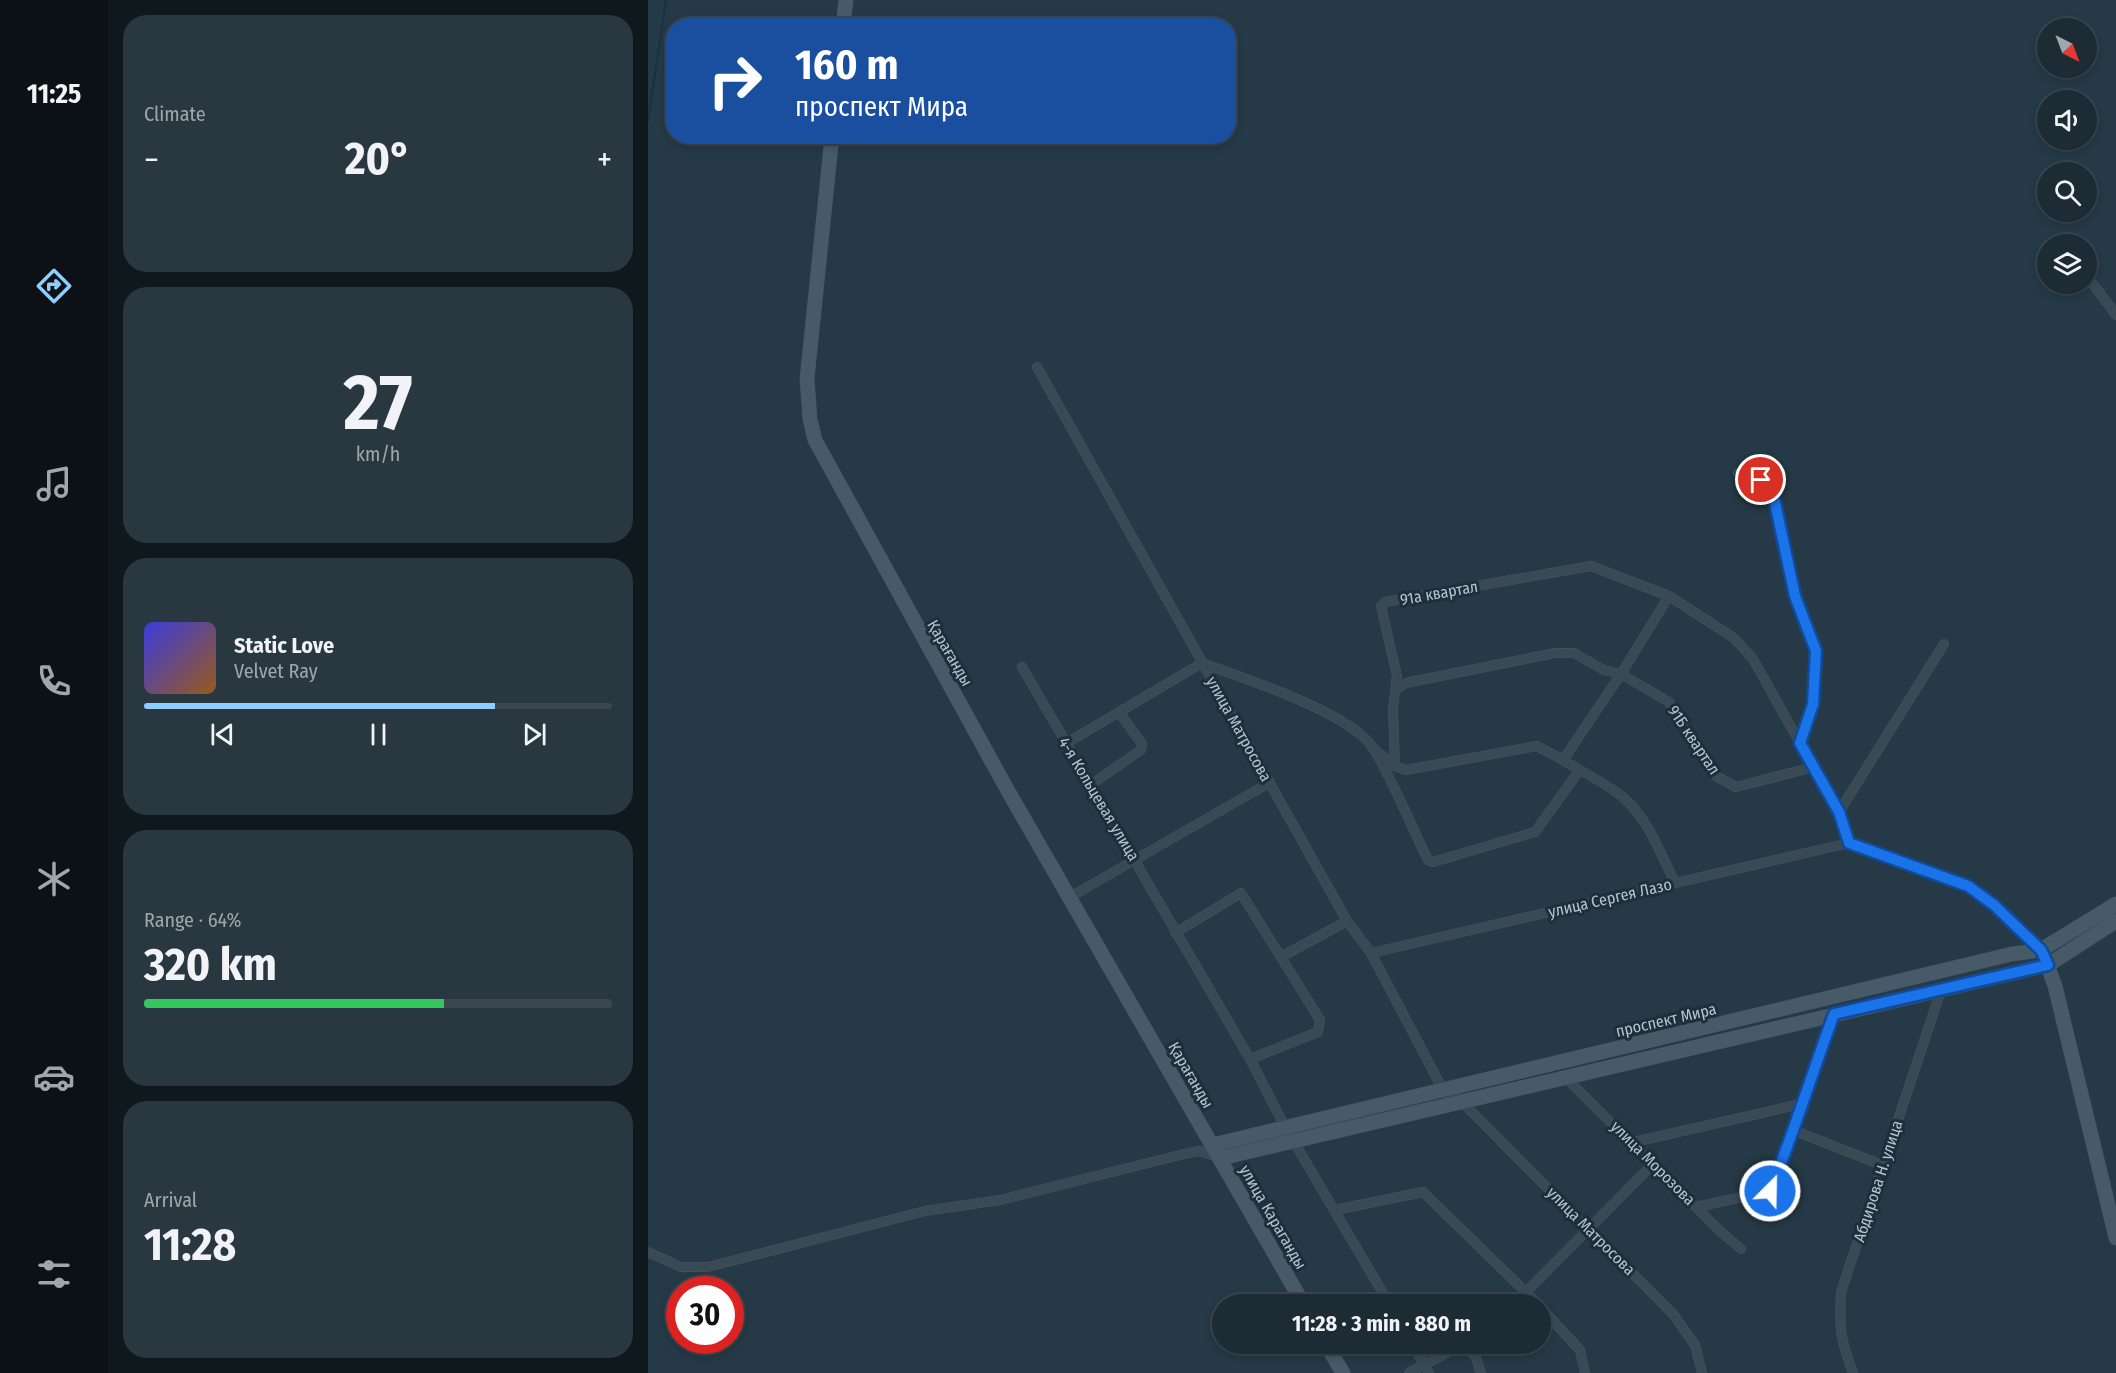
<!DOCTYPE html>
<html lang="en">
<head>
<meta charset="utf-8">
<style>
  body { margin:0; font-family:"Fira Sans Condensed",sans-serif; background:#293740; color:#f1f3f6; height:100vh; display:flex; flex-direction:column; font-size:22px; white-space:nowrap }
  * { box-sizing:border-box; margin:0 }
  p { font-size:20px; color:#a0a7ac }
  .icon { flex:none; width:33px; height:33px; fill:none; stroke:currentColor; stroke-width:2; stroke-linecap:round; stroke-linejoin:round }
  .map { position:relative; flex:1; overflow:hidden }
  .details { display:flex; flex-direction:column; gap:15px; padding:15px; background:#0f181d; width:540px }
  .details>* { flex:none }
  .banner { position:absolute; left:18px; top:18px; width:570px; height:126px; border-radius:24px; box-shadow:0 3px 9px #0003,0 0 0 2px #3a474f; background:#1a4fa0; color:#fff; overflow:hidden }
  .needle { width:39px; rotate:138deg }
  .tools { position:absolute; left:1389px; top:18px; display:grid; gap:12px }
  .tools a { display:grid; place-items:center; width:60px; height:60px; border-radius:50%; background:#1c2b34; box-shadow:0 3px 9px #0003,0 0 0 2px #3a474f; font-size:30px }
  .speed { position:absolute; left:18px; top:1276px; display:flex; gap:12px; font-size:30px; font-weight:700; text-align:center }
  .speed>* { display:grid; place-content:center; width:78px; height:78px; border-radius:50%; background:#1c2b34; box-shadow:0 3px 9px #0003,0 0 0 2px #3a474f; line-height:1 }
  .speed .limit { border:9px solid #d22; background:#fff; color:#111 }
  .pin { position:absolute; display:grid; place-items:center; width:51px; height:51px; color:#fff; margin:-26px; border:3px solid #fff; border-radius:50%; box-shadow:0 2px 6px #0007 }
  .me { position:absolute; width:66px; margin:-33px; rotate:23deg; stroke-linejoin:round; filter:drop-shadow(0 0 4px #0008) }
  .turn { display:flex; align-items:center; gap:21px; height:126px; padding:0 30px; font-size:27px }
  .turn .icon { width:78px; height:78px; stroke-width:2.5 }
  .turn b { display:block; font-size:42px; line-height:51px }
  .big { font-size:45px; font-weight:700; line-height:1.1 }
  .details .tile { flex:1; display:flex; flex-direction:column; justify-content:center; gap:9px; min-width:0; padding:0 21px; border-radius:24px; background:#293740 }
  .details .dial { align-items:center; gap:0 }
  .dial b { font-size:78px; line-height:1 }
  .song { display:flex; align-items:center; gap:18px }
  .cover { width:72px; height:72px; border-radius:9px; background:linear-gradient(135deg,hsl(240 70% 55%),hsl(30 70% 35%)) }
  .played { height:6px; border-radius:3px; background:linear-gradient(90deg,#8cceff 75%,#3a474f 75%) }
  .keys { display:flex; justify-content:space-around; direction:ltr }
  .heat { display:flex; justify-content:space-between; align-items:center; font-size:33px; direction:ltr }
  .charge { height:9px; border-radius:4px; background:linear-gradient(90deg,#34c759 64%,#3a474f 0) }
  .trip { position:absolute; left:564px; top:1294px; width:339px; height:60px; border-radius:30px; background:#1c2b34; box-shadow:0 3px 9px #0003,0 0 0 2px #3a474f; font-weight:700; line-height:60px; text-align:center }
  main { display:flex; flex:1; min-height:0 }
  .tab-bar { display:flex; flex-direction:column; width:108px; justify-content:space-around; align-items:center; background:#0b1115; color:#a0a7ac }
  .tab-bar .icon { width:42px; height:42px }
  .tab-bar .active { color:#8cceff }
  .tab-bar b { font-size:27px; color:#f1f3f6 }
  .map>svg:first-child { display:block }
</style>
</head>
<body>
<main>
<nav class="tab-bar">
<b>11:25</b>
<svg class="icon active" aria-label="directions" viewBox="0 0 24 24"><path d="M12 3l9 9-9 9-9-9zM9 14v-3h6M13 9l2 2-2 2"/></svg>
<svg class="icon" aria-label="music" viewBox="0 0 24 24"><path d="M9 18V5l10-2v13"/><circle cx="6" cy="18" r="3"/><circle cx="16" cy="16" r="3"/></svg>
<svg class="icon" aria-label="phone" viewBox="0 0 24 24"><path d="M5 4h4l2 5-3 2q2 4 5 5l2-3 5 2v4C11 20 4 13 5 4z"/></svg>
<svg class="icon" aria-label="climate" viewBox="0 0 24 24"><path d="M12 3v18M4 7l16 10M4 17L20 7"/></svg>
<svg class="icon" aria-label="car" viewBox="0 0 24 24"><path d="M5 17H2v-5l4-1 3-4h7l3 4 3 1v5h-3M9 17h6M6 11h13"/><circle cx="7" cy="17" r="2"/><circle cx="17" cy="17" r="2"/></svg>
<svg class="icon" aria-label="filters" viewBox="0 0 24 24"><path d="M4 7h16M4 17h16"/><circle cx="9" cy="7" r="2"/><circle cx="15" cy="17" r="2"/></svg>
</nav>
<section class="details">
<div class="tile"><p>Climate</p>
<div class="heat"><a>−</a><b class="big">20°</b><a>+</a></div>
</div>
<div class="tile dial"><b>27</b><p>km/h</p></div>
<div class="tile">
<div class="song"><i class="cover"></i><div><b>Static Love</b><p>Velvet Ray</p></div></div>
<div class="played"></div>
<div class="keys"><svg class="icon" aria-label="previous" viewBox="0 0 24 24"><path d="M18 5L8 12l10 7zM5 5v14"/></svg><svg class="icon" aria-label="pause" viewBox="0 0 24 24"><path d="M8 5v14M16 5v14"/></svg><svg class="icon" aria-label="next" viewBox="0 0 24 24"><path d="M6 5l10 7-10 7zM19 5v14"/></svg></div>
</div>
<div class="tile"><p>Range · 64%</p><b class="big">320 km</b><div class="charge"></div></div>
<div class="tile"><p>Arrival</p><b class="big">11:28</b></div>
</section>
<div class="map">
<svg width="1468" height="1373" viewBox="0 0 1468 1373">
  <rect width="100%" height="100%" fill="#253946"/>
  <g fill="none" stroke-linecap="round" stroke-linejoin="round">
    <!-- stream -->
    <polyline stroke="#163346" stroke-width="2" points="0,121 18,0"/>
    <defs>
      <g id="street">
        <polyline points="1445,284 1468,315"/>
        <polyline points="389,367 699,921 723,953 795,1090 814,1102 1025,1314 1047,1345 1054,1373"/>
        <path d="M1021 596 973 674 915 760C935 773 959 783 977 799 1001 821 1013 854 1027 883"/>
        <polyline points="374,667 602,1059 637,1127"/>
        <polyline points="748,690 758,683 907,653 926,653 956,670 973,674 1021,702 1068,776 1088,787 1166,767 1152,743 1165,704 1168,651 1147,596 1126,498 1113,480 1090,473"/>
        <path d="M417 744 554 663C595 678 702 712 725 748 746 782 762 824 780 860L785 862 887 832 931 771"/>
        <polyline points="729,751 747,766 758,770 889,746 915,760"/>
        <polyline points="747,766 745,708 749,676 733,606 737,602 943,566 1021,596 1086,638 1105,659 1152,743"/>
        <polyline points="1166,767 1191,812"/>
        <polyline points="441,786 493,750 494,744 471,712"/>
        <polyline points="1201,843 1320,886 1345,905 1393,950"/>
        <polyline points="422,897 621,783"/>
        <polyline points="527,933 593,893 672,1020 670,1032 602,1059"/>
        <polyline points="723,953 1201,843 1191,812 1296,644"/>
        <polyline points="633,957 699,921"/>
        <polyline points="917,1077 1071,1230 1093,1249"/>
        <polyline points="1147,1131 1234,1165"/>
        <polyline points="646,1142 742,1305"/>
        <polyline points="986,1142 1153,1104"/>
        <path d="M1048 1207 1122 1191C1146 1133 1164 1073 1186 1014"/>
        <polyline points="687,1210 775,1192 891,1305"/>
        <polyline points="0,1252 33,1267 60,1267 277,1211 352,1200 540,1153 552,1151 573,1158"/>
        <polyline points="878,1292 1005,1164"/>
        <polyline points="892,1307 932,1350 937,1373"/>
        <polyline points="764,1344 781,1373"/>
        <polyline points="761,1373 800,1352 816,1348 827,1355 833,1373"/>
        <path d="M1205 1373C1192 1337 1191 1330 1193 1292L1293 990"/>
      </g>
      <g id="secondary">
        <polyline points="195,26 198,0"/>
        <polyline points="184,136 159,379 162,419 167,440 360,791 656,1305"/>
        <polyline points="1397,958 1407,986 1468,1238"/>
        <polyline points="564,1145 1364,954 1393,950 1468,904"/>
        <polyline points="573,1158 1400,965 1468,921"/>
        <polyline points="678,1344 695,1373"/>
      </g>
    </defs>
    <!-- street casing -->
    <use href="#street" stroke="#465661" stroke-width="10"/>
    <!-- secondary casing -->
    <use href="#secondary" stroke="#465661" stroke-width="15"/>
    <!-- street -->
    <use href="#street" stroke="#3a4a55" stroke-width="9"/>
    <!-- secondary -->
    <use href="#secondary" stroke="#475a68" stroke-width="14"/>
  </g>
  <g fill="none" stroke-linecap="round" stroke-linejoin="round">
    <defs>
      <path id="route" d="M1113 480 1126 498 1147 596 1168 651 1165 704 1152 743 1191 812 1201 843 1320 886 1346 905 1393 950 1400 965 1186 1014C1164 1073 1146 1133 1122 1191"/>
    </defs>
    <!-- route casing -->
    <use href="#route" stroke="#114b97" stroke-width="15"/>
    <!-- route -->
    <use href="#route" stroke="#1a73e8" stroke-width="10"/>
  </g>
  <g text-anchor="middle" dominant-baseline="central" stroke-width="6" stroke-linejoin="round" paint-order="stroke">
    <!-- street labels -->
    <g font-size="16" fill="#b7c5ce" stroke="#1e2f3b">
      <text transform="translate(791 593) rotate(-10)">91а квартал</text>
      <text transform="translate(302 653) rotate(60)">Қарағанды</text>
      <text transform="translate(591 729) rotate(61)">улица Матросова</text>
      <text transform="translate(1046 740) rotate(56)">91Б квартал</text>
      <text transform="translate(451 799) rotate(59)">4-я Кольцевая улица</text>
      <text transform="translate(962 898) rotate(-13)">улица Сергея Лазо</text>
      <text transform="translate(1018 1020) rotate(-13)">проспект Мира</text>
      <text transform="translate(543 1075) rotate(60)">Қарағанды</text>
      <text transform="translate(1005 1163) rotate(45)">улица Морозова</text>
      <text transform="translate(1230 1181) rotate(-72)">Абдирова Н. улица</text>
      <text transform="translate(625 1217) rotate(60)">улица Караганды</text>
      <text transform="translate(943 1231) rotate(45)">улица Матросова</text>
    </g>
  </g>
</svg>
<div class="tools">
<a><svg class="needle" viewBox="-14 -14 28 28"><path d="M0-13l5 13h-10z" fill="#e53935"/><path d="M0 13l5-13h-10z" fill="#a0a7ac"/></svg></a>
<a><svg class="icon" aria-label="sound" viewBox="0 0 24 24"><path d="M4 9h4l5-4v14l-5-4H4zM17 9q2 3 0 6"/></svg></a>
<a><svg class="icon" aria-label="search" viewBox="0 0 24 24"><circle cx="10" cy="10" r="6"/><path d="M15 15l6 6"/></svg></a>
<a><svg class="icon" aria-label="layers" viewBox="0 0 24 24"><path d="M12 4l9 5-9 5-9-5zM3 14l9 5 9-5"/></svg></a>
</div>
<div class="speed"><div class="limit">30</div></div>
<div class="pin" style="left:1113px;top:480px;background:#d93025"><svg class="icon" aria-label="arrive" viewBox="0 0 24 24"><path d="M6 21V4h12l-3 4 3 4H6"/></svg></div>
<svg class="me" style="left:1122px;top:1191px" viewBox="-20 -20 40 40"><circle r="17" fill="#1a73e8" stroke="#fff" stroke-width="3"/><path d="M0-11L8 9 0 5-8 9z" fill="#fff"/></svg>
<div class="trip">11:28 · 3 min · 880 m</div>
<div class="banner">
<div class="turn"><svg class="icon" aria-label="right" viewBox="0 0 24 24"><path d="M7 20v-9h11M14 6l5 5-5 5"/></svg><div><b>160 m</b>проспект Мира</div></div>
</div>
</div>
</main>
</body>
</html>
